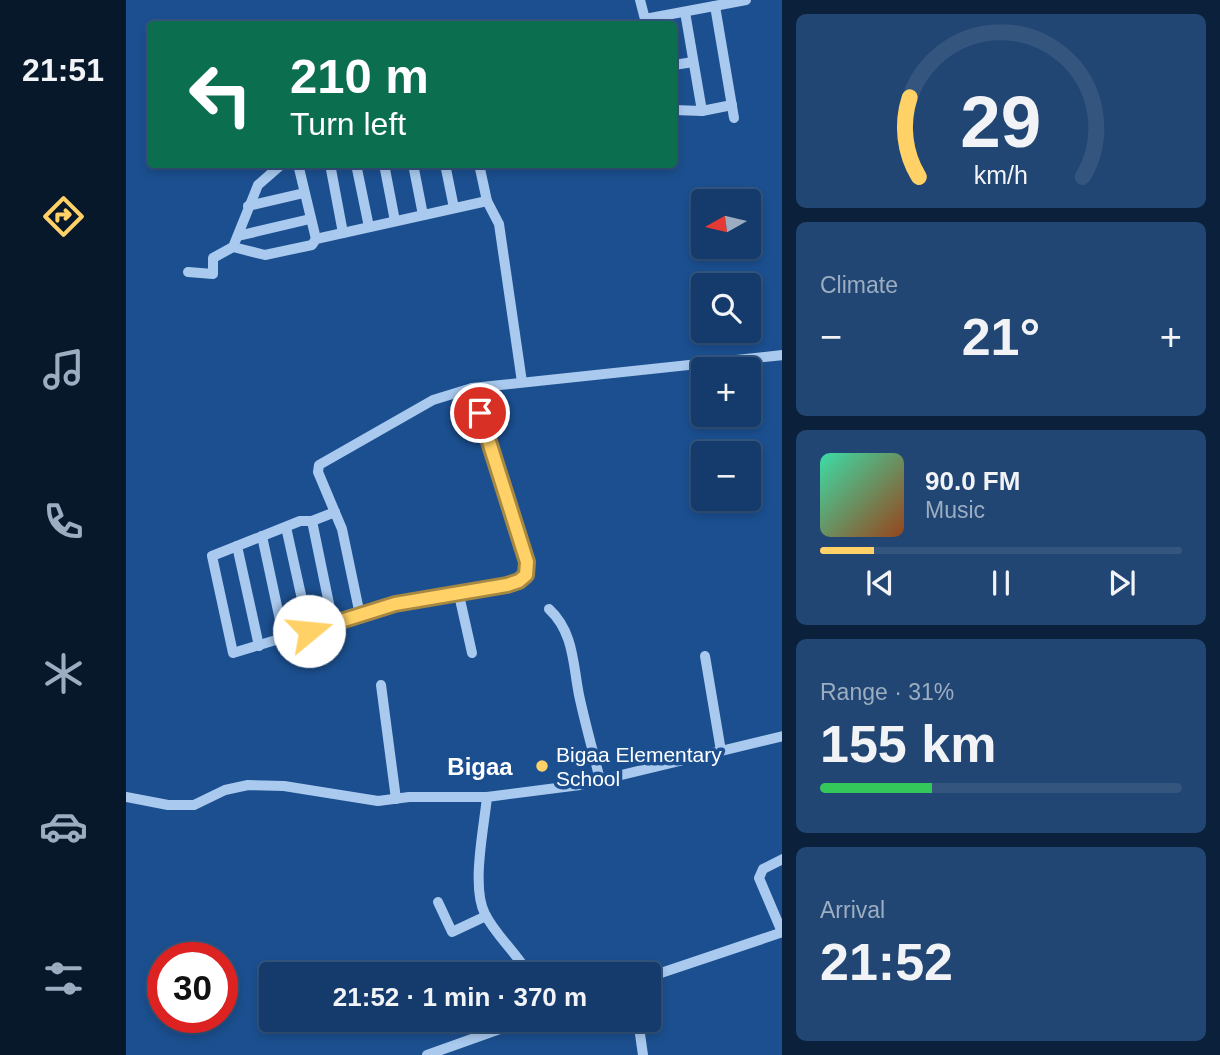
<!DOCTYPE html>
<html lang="en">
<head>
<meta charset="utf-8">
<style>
  body { margin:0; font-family:Helvetica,sans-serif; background:#214673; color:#f1f3f6; height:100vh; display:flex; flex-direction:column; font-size:26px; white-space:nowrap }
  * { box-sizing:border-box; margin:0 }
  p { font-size:23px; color:#9dadc1 }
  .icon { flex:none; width:38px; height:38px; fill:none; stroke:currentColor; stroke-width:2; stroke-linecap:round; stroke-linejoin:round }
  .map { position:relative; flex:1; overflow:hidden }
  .panel { display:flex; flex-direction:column; gap:14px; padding:14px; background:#0b203b; width:438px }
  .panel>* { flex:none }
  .guide { position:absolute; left:21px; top:21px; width:530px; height:147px; border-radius:7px; box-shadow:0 4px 10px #0003,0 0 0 2px #33557e; background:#0b6e4f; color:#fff; overflow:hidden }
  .needle { width:46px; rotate:262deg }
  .controls { position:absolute; left:565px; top:189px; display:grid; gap:14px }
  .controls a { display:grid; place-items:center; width:70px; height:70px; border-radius:7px; background:#143b6b; box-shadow:0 4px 10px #0003,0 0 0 2px #33557e; font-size:35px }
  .speed { position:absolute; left:21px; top:942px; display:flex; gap:14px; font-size:35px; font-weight:700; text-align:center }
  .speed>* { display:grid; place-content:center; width:91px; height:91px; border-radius:50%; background:#143b6b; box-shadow:0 4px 10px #0003,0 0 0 2px #33557e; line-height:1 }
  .speed .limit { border:10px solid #d22; background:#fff; color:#111 }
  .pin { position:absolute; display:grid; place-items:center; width:60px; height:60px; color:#fff; margin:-30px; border:4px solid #fff; border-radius:50%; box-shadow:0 2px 7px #0007 }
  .me { position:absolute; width:77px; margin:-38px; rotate:73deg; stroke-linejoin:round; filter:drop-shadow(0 0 5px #0008) }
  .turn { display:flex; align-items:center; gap:24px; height:147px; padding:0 28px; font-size:32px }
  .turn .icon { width:91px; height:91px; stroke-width:2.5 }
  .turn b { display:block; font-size:49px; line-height:60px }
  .big { font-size:52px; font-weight:700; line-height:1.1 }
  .panel .widget { flex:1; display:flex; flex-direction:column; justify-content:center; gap:10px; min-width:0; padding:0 24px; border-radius:10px; background:#214673 }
  .panel .dial { align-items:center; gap:0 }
  .dial svg { height:182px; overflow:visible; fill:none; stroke:#33557e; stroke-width:7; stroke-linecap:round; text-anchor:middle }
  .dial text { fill:#f1f3f6; stroke:none }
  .song { display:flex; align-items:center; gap:21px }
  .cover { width:84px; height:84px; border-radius:10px; background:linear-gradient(135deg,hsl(160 70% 55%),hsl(20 70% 35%)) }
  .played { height:7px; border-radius:4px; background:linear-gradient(90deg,#ffd166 15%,#33557e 15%) }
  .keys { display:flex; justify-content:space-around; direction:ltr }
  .heat { display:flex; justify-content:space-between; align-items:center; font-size:38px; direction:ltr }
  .charge { height:10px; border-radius:5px; background:linear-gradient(90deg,#34c759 31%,#33557e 0) }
  .trip { position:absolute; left:133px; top:962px; width:402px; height:70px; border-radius:7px; background:#143b6b; box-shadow:0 4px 10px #0003,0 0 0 2px #33557e; font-weight:700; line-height:70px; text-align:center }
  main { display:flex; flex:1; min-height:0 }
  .tabs { display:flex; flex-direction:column; width:126px; justify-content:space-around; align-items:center; background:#08182b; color:#9dadc1 }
  .tabs .icon { width:49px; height:49px }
  .tabs .active { color:#ffd166 }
  .tabs b { font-size:32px; color:#f1f3f6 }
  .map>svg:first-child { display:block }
</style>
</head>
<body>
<main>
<nav class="tabs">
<b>21:51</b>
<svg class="icon active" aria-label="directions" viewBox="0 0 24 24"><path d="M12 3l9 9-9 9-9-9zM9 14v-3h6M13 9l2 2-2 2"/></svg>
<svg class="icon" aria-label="music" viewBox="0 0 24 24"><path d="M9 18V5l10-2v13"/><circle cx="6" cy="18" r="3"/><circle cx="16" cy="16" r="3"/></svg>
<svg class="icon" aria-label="phone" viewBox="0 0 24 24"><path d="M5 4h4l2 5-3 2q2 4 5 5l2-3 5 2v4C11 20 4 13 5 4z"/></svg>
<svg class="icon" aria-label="climate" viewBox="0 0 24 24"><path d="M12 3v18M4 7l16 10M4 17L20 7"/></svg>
<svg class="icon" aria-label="car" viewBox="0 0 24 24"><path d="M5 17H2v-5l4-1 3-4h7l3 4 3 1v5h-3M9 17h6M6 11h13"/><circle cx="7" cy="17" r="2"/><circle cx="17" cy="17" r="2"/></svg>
<svg class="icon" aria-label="filters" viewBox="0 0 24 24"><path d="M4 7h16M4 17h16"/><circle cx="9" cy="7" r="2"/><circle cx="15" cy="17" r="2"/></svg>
</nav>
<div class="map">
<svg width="657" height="1055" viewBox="0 0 657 1055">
  <rect width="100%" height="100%" fill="#1b4f8f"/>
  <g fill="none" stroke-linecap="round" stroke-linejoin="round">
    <!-- minor -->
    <g stroke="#a9c9ee" stroke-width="10">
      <polyline points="514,0 520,23"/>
      <polyline points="589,6 608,118"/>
      <polyline points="559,12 576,111"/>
      <polyline points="519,19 620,0"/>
      <polyline points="548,65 567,62"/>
      <polyline points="548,110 576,111 606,105"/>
      <polyline points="172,164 190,239"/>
      <polyline points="204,164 217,233"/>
      <polyline points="230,164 243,227"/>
      <polyline points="258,164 269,221"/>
      <polyline points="287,164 297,215"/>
      <polyline points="319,164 328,208"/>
      <polyline points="353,164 361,201 373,224 396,382"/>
      <polyline points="122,206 178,193"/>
      <polyline points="112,236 184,219"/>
      <polyline points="107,247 139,255 186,245 190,239 361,201"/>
      <polyline points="62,272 87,274 87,258 107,247 132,185 156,164"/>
      <polyline points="186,521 209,512"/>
      <polyline points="160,527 183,631"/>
      <polyline points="136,536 158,639"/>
      <polyline points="111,546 133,646"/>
      <polyline points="333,595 346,653"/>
      <path d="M423 609C448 632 447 665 453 695 459 723 467 751 474 780"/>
      <polyline points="234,615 216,529 192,472 193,465 307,400 346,388 657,355"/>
      <polyline points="207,623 186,521 174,521 86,556 107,653 269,604 381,585 393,581 400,575 401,562 346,388"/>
      <polyline points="579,656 595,751"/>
      <polyline points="255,685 270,799"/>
      <polyline points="0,797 42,805 68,805 99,790 122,785 158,786 252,801 283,797 361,797 454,785 657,736"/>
      <path d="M361 797C358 828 345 887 359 914 370 936 391 953 403 975"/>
      <polyline points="312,902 326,932 360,916"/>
      <polyline points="656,932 633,878 637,869 657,859"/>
      <polyline points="523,977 657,932"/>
      <polyline points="512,1020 517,1055"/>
      <polyline points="301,1055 399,1020"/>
    </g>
  </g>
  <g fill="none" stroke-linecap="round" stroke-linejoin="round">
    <defs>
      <polyline id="route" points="183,631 269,604 381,585 393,581 400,575 401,562 354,413"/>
    </defs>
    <!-- route casing -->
    <use href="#route" stroke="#a68842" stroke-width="18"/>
    <!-- route -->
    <use href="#route" stroke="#ffd166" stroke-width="12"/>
  </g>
  <!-- markers -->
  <circle fill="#ffd166" stroke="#1b4f8f" stroke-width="2.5" cx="416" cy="766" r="7"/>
  <g text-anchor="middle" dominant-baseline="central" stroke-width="7" stroke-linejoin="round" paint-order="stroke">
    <!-- poi labels -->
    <g font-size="21" fill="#fff" stroke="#1b4f8f" text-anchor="start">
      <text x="430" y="754">Bigaa Elementary<tspan x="430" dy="24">School</tspan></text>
    </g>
    <!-- quarter labels -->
    <g font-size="24" font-weight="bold" fill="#fff" stroke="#1b4f8f">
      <text x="354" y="766">Bigaa</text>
    </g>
  </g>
</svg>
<div class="controls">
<a><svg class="needle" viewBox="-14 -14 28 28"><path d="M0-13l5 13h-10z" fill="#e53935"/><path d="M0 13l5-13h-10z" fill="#9dadc1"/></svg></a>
<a><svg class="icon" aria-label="search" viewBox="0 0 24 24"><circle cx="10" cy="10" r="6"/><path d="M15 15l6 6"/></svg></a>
<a>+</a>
<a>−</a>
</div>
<div class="speed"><div class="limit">30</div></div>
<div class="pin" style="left:354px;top:413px;background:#d93025"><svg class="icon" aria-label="arrive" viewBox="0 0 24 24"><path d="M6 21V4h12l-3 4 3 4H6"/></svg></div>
<svg class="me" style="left:183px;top:631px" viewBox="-20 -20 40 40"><circle r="19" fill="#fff"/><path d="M0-13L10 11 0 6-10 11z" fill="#ffd166"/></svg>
<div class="trip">21:52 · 1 min · 370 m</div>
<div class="guide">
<div class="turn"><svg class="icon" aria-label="left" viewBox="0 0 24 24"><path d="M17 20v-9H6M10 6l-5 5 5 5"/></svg><div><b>210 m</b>Turn left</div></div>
</div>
</div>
<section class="panel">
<div class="widget dial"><svg viewBox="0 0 100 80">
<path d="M14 69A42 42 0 1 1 86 69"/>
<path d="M14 69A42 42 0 0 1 10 34" stroke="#ffd166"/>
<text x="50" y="56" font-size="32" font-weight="700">29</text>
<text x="50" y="72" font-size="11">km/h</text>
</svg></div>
<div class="widget"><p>Climate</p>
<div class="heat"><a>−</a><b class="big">21°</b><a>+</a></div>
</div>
<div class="widget">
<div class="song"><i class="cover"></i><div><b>90.0 FM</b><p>Music</p></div></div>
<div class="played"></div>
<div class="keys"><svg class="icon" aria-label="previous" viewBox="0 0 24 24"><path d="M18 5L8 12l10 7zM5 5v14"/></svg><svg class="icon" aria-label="pause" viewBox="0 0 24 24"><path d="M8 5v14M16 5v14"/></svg><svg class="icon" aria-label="next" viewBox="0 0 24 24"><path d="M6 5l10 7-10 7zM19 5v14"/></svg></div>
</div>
<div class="widget"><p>Range · 31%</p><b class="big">155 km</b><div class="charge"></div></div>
<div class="widget"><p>Arrival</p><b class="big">21:52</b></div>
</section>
</main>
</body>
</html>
